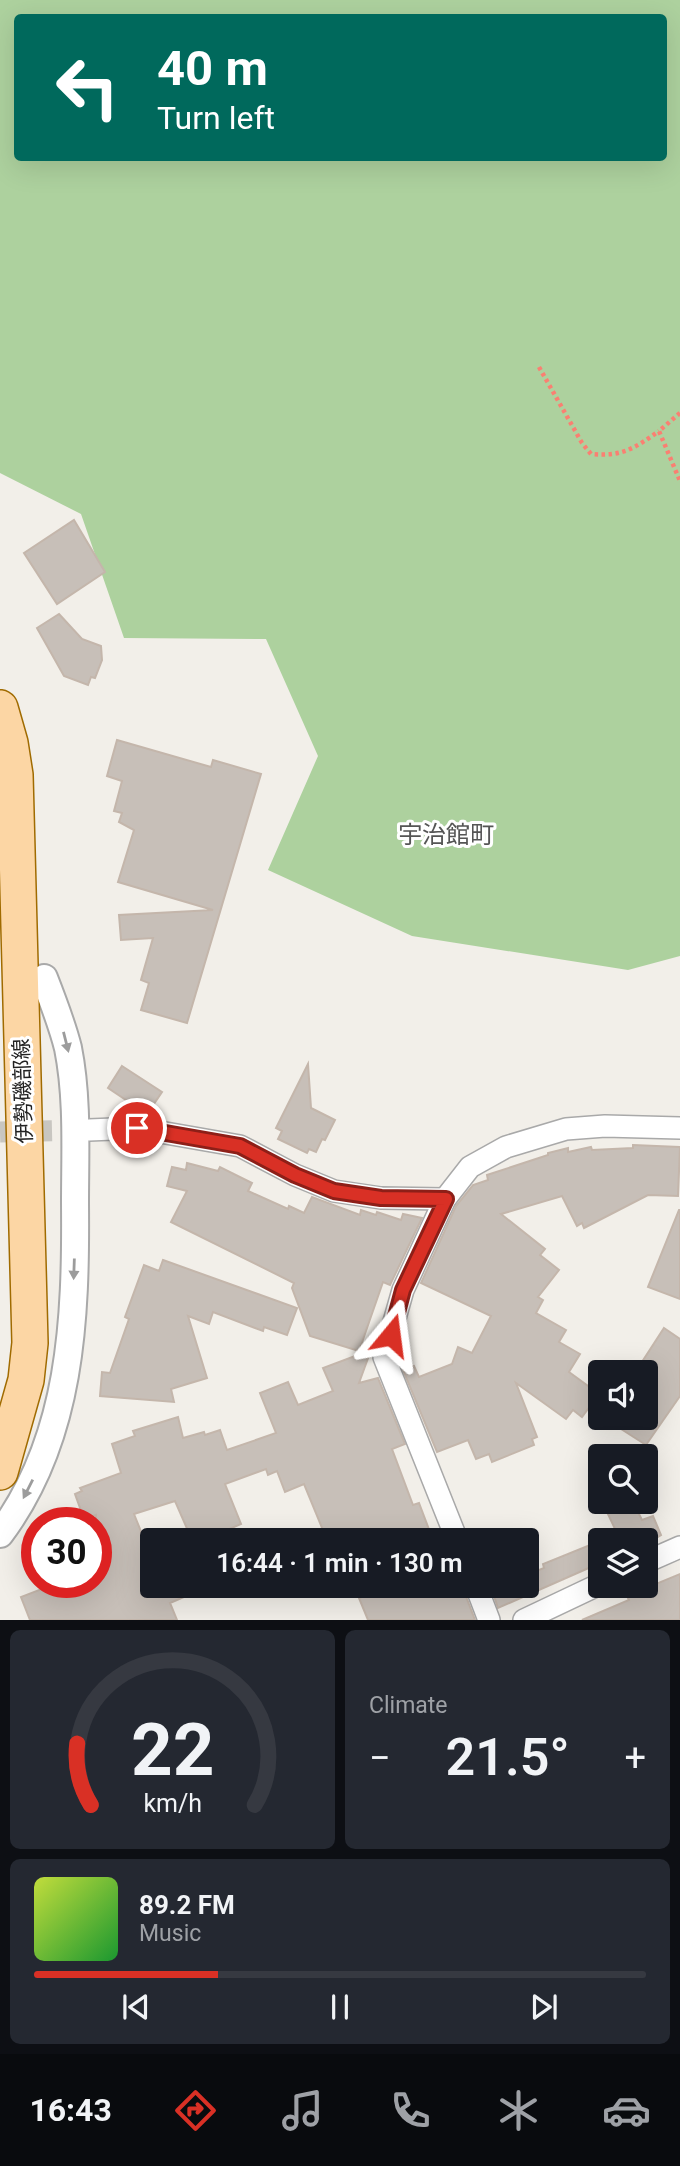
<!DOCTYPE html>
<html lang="en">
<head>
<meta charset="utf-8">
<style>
  body { margin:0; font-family:Roboto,"Noto Sans JP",sans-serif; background:#242831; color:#f1f3f6; height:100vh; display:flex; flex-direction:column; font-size:26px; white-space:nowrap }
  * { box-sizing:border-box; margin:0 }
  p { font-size:23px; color:#9ea1a6 }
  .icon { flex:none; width:38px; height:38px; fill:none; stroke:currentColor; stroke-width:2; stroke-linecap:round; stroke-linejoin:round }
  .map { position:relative; height:1620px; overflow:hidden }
  .side { display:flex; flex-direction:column; gap:10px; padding:10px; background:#0d0f14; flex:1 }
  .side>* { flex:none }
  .banner { position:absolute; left:14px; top:14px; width:653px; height:147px; border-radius:7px; box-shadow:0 7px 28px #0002; background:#00695c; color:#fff; overflow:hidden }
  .controls { position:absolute; left:588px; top:1360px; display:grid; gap:14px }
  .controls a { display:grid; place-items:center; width:70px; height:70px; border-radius:7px; background:#171b24; box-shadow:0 7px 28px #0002; font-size:35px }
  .speed { position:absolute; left:21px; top:1507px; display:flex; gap:14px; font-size:35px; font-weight:700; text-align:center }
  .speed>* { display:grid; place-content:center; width:91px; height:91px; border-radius:50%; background:#171b24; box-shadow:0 7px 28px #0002; line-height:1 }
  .speed .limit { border:10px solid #d22; background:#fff; color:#111 }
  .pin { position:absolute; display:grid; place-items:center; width:60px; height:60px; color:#fff; margin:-30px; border:4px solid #fff; border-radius:50%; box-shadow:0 2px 7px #0007 }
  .me { position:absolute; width:77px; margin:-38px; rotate:16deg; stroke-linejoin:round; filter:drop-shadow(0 0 5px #0008) }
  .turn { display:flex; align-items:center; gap:24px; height:147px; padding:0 28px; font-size:32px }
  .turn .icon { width:91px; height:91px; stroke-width:2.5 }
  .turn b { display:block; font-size:49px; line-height:60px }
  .big { font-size:52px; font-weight:600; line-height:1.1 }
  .side .widget { flex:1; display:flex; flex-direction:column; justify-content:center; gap:10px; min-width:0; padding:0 24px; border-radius:10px; background:#242831 }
  .side .dial { align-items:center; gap:0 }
  .dial svg { height:182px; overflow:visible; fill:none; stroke:#363941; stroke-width:7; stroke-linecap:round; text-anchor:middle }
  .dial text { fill:#f1f3f6; stroke:none }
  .song { display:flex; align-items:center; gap:21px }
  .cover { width:84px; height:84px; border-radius:10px; background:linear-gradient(135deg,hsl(70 70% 55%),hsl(130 70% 35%)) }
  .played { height:7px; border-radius:4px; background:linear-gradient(90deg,#d93025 30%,#363941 30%) }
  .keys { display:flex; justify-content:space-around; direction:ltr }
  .heat { display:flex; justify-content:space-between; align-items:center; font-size:38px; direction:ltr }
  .side .tiles { flex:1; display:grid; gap:10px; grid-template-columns:1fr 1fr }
  .widget:last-child { grid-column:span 2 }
  .trip { position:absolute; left:140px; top:1528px; width:399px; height:70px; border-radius:7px; background:#171b24; box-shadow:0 7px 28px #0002; font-weight:600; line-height:70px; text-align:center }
  .menu { display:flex; height:112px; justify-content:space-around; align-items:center; background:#090b0e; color:#9ea1a6 }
  .menu .icon { width:49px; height:49px }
  .menu .active { color:#d93025 }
  .menu b { font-size:32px; color:#f1f3f6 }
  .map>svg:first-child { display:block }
</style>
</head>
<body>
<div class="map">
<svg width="680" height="1620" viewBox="0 0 680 1620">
  <rect width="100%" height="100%" fill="#f2efe9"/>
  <!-- forest -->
  <path fill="#add19e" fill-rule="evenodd" d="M0 0H680V956L628 970 412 936 268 870 318 756 266 639 124 638 81 514 0 473ZM18 18H663V158H18Z"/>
  <!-- building -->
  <g fill="#c7bfb8" stroke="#c4b6ab" stroke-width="2">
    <polygon points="74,520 105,572 57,604 24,553"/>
    <polygon points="59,614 82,639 101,646 102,660 95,678 91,677 88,685 64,676 37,628"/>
    <polygon points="117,740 211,767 213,760 261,774 187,1023 141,1010 149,983 141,980 153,938 121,940 119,915 213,910 118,882 134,830 119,822 122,813 114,811 122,781 107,776"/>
    <polygon points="308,1064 311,1108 335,1120 325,1140 322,1139 316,1152 309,1149 307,1153 278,1139 282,1131 276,1128"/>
    <polygon points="122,1066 162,1092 147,1114 108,1088"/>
    <polygon points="633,1145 680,1147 678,1196 648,1195 584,1228 582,1223 577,1226 562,1196 501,1214 545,1249 540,1255 559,1270 538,1297 543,1300 536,1313 566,1330 559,1342 580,1354 569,1372 599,1394 582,1417 573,1410 566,1419 516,1383 537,1437 532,1439 534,1445 492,1462 489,1454 476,1459 468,1440 437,1452 403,1370 414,1366 419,1377 452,1364 458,1347 472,1353 491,1316 421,1283 456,1206 473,1185 488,1180 487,1175 548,1155 548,1153 568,1148 568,1152 591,1147 592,1150 633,1148"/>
    <polygon points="187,1163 218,1171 220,1167 252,1183 248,1191 288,1209 289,1206 304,1213 312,1197 360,1215 361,1210 376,1215 377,1212 401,1220 403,1214 422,1218 390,1285 383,1282 359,1351 310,1336 292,1288 294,1283 171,1222 187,1191 167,1186 172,1167 186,1170"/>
    <polygon points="679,1210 680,1210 680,1299 648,1287"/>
    <polygon points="163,1260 297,1308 287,1335 264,1327 263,1331 213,1312 209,1324 188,1316 207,1378 171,1389 174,1402 100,1396 102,1372 110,1373 129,1319 125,1317 144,1265 159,1271"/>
    <polygon points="664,1328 680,1339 680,1396 646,1445 604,1418 646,1418 646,1369 640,1365"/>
    <polygon points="371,1350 359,1383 378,1378 405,1444 392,1449 413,1505 419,1503 433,1540 327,1540 304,1484 285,1492 277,1471 268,1475 266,1469 225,1484 241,1524 204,1540 192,1540 175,1501 134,1514 152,1559 152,1586 209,1586 170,1603 177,1620 30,1620 21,1597 60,1582 96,1582 96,1515 84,1519 75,1494 82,1491 80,1488 121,1473 112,1444 135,1436 133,1431 178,1417 183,1438 204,1432 205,1435 220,1430 227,1450 276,1433 260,1393 288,1382 298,1405 333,1391 323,1368"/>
    <polygon points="629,1502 633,1502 642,1520 653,1516 661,1535 653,1540 596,1540 616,1531 607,1512"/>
    <polygon points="600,1541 600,1563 498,1608 492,1590 502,1586 527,1586 527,1575 544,1568 543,1564"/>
    <polygon points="680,1574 680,1620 582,1620 629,1600 627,1596"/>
    <polygon points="361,1586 462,1586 475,1620 368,1620 359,1598 365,1596"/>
  </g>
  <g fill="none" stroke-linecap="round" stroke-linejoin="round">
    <!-- minor-tunnel -->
    <polyline stroke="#c8c6c1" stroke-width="21" stroke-dasharray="21 10" stroke-linecap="butt" points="0,1132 89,1130"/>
    <defs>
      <g id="minor">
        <polyline points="89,1130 137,1128 240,1146 295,1175 334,1191 381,1198 445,1199"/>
        <polyline points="457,1540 384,1357 403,1290 445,1199 470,1167 506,1147 566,1129 605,1126 680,1128"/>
        <polyline points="646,1562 680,1547"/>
        <polyline points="476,1586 489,1620"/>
        <polyline points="524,1620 600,1584"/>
      </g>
      <path id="tertiary" d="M0 1534C72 1438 76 1318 75 1203 75 1152 78 1098 68 1048 62 1024 53 1001 44 978"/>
      <polyline id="primary" points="0,708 10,743 15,775 30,1343 26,1380 0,1472"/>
    </defs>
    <!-- minor casing -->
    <use href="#minor" stroke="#a9a9a9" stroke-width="24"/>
    <!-- tertiary casing -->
    <use href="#tertiary" stroke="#a9a9a9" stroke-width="30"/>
    <!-- primary casing -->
    <use href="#primary" stroke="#a06b00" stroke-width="38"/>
    <!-- path -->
    <g stroke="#fa8072" stroke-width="4.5" stroke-dasharray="3.5 3.5" stroke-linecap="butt">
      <path d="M539 367 582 443 591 454C622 457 635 448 659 431"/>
      <polyline points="680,413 659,431 680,481"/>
    </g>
    <!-- minor -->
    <use href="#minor" stroke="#fff" stroke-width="21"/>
    <!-- tertiary -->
    <use href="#tertiary" stroke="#fff" stroke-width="26"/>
    <!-- primary -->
    <use href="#primary" stroke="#fcd6a4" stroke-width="35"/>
  </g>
  <!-- one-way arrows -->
  <defs><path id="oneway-solid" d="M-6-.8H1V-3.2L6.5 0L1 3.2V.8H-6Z" transform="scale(1.75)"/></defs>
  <g fill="#9c9c9c">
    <use href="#oneway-solid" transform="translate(66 1042) rotate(76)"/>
    <use href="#oneway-solid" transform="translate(74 1269) rotate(92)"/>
    <use href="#oneway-solid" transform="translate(28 1489) rotate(117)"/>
  </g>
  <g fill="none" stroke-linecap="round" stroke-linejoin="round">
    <defs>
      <polyline id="route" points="137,1128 240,1146 295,1175 334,1191 381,1198 446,1199 403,1290 391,1335"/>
    </defs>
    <!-- route casing -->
    <use href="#route" stroke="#8d1f18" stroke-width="18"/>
    <!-- route -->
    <use href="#route" stroke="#d93025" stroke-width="12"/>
  </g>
  <g text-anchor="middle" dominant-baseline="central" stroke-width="6" stroke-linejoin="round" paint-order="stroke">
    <!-- street labels -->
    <g font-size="21" fill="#222" stroke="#fff">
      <text transform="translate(23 1091) rotate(-92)">伊勢磯部線</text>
    </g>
    <!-- quarter labels -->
    <g font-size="24" fill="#555" stroke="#fff">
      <text x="446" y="835">宇治館町</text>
    </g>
  </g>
</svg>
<div class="controls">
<a><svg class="icon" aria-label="sound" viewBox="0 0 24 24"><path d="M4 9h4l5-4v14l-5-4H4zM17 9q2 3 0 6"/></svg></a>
<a><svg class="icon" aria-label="search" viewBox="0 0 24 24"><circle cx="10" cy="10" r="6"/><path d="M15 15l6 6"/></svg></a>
<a><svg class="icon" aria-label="layers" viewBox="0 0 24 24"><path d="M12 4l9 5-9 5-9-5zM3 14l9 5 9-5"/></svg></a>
</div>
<div class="speed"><div class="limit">30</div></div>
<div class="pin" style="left:137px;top:1128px;background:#d93025"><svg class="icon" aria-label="arrive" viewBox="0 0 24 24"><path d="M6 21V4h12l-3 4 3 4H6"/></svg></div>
<svg class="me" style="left:391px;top:1335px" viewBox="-20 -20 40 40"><path d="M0-17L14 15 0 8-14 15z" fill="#d93025" stroke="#fff" stroke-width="4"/></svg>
<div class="trip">16:44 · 1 min · 130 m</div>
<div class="banner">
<div class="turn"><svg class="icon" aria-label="left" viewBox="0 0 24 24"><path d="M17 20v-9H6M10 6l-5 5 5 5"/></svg><div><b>40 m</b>Turn left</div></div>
</div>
</div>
<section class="side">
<div class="tiles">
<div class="widget dial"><svg viewBox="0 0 100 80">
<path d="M14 69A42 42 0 1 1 86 69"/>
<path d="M14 69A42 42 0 0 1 8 42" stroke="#d93025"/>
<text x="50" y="56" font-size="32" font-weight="700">22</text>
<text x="50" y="72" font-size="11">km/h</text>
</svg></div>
<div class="widget"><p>Climate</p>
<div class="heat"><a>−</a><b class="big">21.5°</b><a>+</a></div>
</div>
<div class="widget">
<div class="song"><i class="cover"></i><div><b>89.2 FM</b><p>Music</p></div></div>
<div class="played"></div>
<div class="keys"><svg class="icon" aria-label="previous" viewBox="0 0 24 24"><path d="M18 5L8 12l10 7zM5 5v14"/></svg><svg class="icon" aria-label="pause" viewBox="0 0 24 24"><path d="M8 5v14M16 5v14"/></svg><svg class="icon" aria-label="next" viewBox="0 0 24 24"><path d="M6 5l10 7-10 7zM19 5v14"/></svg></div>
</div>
</div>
</section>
<nav class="menu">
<b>16:43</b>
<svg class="icon active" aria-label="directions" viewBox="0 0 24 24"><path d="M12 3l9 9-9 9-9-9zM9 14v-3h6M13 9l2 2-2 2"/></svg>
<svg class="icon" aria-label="music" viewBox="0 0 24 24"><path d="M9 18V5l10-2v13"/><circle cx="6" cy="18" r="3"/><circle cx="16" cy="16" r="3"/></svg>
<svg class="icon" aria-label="phone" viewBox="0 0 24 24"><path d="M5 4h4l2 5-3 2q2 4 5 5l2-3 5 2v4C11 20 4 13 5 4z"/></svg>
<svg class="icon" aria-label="climate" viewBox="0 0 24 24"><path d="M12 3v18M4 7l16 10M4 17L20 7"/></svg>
<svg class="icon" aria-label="car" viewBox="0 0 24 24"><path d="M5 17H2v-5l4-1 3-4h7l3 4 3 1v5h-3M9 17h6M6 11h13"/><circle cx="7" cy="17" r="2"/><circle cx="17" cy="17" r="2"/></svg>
</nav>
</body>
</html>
